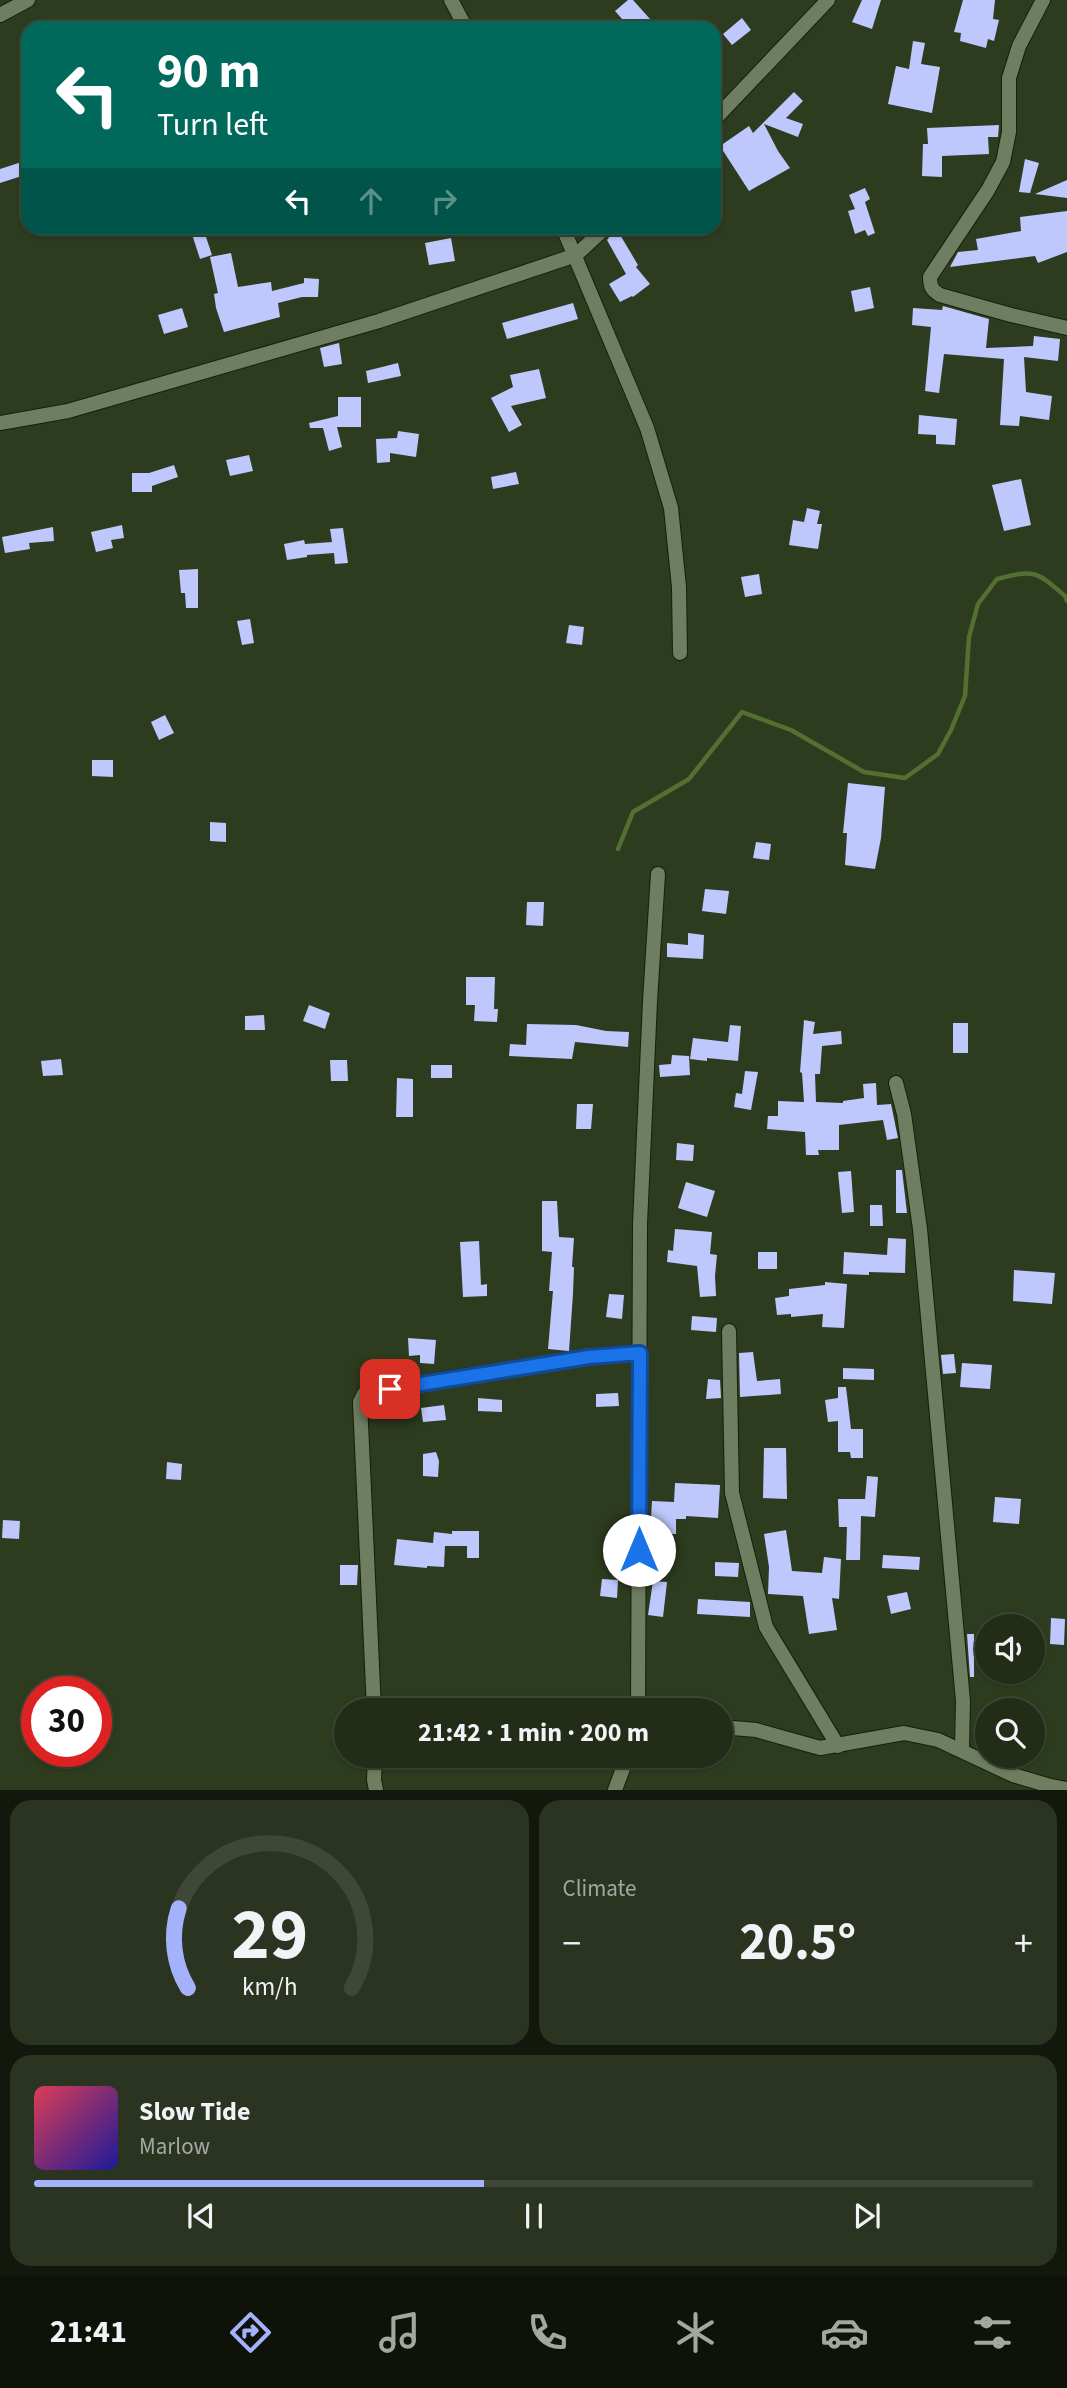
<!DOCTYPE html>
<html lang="en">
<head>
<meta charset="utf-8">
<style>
  body { margin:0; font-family:"Source Sans 3",sans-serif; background:#2a3420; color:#f1f3f6; height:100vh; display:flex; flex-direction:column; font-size:26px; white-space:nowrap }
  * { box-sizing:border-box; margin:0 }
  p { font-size:23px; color:#a2a7a1 }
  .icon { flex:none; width:38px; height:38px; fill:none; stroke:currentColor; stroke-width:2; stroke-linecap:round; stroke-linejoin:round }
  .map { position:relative; height:1790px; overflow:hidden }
  .drawer { display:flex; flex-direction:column; gap:10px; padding:10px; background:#13180d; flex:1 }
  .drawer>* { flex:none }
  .guide { position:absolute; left:21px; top:21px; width:700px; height:214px; border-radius:21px; box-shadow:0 2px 5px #0004,0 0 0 2px #3f4836; background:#00695c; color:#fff; overflow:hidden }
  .buttons { position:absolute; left:975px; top:1614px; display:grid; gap:14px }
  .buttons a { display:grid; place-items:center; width:70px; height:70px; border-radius:50%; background:#222c17; box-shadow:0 2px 5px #0004,0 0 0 2px #3f4836; font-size:35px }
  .speed { position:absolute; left:21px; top:1676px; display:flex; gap:14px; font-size:35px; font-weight:700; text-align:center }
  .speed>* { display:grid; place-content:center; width:91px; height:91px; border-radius:50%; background:#222c17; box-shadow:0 2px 5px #0004,0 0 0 2px #3f4836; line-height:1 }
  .speed .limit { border:10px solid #d22; background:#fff; color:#111 }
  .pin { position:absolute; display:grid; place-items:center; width:60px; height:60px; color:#fff; margin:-30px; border-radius:14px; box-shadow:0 4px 10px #0006 }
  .me { position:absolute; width:77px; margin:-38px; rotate:0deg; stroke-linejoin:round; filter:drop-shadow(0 0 5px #0008) }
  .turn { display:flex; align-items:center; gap:24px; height:147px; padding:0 21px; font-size:32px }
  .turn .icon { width:91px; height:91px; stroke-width:2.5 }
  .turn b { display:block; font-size:49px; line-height:60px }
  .lanes { display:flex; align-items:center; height:66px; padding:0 21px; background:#0003; justify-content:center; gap:35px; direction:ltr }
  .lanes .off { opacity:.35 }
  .big { font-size:52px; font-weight:700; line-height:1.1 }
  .drawer .widget { flex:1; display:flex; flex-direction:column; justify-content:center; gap:10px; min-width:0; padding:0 24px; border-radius:21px; background:#2a3420 }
  .drawer .dial { align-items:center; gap:0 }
  .dial svg { height:182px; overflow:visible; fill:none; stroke:#3f4836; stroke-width:7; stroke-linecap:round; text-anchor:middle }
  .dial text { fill:#f1f3f6; stroke:none }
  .song { display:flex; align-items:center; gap:21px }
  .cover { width:84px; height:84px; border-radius:10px; background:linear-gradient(135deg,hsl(350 70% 55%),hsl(240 70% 35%)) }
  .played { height:7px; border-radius:4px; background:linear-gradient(90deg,#a4b2fc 45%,#3f4836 45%) }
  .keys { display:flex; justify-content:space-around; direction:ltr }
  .heat { display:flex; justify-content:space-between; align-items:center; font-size:38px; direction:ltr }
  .drawer .tiles { flex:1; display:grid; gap:10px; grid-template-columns:1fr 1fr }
  .widget:last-child { grid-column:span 2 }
  .trip { position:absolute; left:334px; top:1698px; width:399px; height:70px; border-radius:35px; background:#222c17; box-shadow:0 2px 5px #0004,0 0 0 2px #3f4836; font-weight:700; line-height:70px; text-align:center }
  .tab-bar { display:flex; height:112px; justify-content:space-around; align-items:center; background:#0e1209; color:#a2a7a1 }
  .tab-bar .icon { width:49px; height:49px }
  .tab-bar .current { color:#a4b2fc }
  .tab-bar b { font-size:32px; color:#f1f3f6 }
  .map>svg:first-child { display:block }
</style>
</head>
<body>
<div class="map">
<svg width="1067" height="1790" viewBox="0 0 1067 1790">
  <rect width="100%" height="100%" fill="#2d3b1f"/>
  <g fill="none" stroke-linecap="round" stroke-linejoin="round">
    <!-- stream -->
    <path stroke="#536f32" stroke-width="4.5" d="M618 849 633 812 689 779 742 712 791 730 864 772 905 778 938 754 951 730 965 696 969 637 978 604 997 579C1035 569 1036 571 1065 596L1067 601"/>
  </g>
  <!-- building -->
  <g fill="#bec8fd">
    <polygon points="628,0 633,0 650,19 640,28 630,28 615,11"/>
    <polygon points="862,0 881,0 872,29 852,22"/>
    <polygon points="963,0 995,0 993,19 999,20 994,41 988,39 986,48 960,41 961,33 954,32"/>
    <polygon points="742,18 751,30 732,45 723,34"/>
    <polygon points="913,41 925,43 921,64 940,67 932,113 888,104 896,66 909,69"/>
    <polygon points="794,92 803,101 786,118 803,124 798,137 764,124 778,151 790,168 749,191 720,146 749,126 753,133"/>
    <polygon points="999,125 998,137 988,137 989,154 942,156 942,177 922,176 923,144 928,144 927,128"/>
    <polygon points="1025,159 1039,163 1030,193 1019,192"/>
    <polygon points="28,160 28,174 0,183 0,169"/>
    <polygon points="1067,180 1067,198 1035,194"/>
    <polygon points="865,188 870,199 865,202 875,233 868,236 865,230 855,234 848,211 855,209 849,195"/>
    <polygon points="1067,211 1067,252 1038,263 1035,256 950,267 958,252 978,250 976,239 1021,231 1020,217"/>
    <polygon points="190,228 203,228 212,255 200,259"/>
    <polygon points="616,228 638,265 636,267 650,284 633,297 632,296 620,302 609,284 626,274 607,240"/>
    <polygon points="451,238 455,261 429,265 425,243"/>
    <polygon points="231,253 238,287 271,282 272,291 304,283 304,278 319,279 318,297 302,297 278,303 280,317 224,332 216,308 214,294 218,293 210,257"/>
    <polygon points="870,287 874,308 855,312 851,291"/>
    <polygon points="573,303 578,319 507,339 502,323"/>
    <polygon points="943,306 989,319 986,348 1033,346 1034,336 1060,339 1058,361 1024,357 1026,392 1052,396 1049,420 1020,416 1019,426 1000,425 1004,359 944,354 939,393 925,391 931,327 912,325 913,308 942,310"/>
    <polygon points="182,308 188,327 164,334 158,315"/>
    <polygon points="339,343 342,364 324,367 320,348"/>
    <polygon points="398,363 401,376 368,383 366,371"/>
    <polygon points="539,369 546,398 511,406 522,425 509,432 491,398 513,387 510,375"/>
    <polygon points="338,397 361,397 361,427 337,427 342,447 329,451 323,428 310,428 309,423 338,416"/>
    <polygon points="919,415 957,419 955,445 936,444 936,435 918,434"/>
    <polygon points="398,431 419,434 416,457 390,453 390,462 377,463 376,439 397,438"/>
    <polygon points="249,455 253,471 230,476 226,460"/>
    <polygon points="174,465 178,477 152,486 152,492 132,492 132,473 149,473"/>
    <polygon points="516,472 519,484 493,489 491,477"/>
    <polygon points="1021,479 1031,525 1004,531 992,485"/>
    <polygon points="807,508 820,511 817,524 822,524 818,549 789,545 793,520 804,522"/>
    <polygon points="122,525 124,538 111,540 113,548 96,552 91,532"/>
    <polygon points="53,527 54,541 29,543 30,549 5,553 2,537"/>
    <polygon points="343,528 348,563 335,564 334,553 307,555 307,557 287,560 284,544 304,540 305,544 332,542 330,529"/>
    <polygon points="198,569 198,608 186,608 185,593 181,593 179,570"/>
    <polygon points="759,574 762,594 745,597 741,577"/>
    <polygon points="250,619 254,643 242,645 237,621"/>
    <polygon points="569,625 584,627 582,645 566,643"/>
    <polygon points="165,715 174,733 159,740 151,722"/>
    <polygon points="92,760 113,760 113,777 92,776"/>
    <polygon points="848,783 885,787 881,838 875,869 845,865 847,833 843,833"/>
    <polygon points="210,822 226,823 226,842 210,841"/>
    <polygon points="756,842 771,844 769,860 753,858"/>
    <polygon points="705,889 729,891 726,914 702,911"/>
    <polygon points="527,902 544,902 543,926 526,925"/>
    <polygon points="688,933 704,935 703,959 667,957 667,943 688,945"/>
    <polygon points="466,977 495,977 494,1009 498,1009 497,1022 474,1021 475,1005 466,1005"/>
    <polygon points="309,1005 330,1013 325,1029 303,1021"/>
    <polygon points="264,1015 265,1030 245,1030 245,1016"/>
    <polygon points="804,1020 815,1022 813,1034 841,1031 842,1044 822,1046 820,1074 815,1074 816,1102 843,1103 843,1101 864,1098 863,1084 876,1083 877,1105 891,1104 898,1138 887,1140 883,1120 839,1125 839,1150 818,1150 819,1155 806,1155 805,1132 767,1129 768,1116 778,1116 778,1101 804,1102 802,1073 800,1072"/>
    <rect x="953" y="1023" width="15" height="30"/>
    <polygon points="527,1024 576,1025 606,1031 629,1032 628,1047 575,1042 572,1059 509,1056 510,1044 526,1045"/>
    <polygon points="730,1025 741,1026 738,1061 707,1058 707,1061 690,1059 693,1038 728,1042"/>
    <polygon points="672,1055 689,1056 690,1075 660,1077 659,1065 671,1064"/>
    <polygon points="61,1059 63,1075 43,1076 41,1061"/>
    <polygon points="330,1060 347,1060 348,1081 331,1081"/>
    <rect x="431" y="1065" width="21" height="13"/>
    <polygon points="745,1071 758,1072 751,1110 734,1107 736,1093 742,1094"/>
    <polygon points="397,1078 413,1079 413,1117 396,1117"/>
    <polygon points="577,1104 593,1104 591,1129 576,1129"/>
    <polygon points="677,1143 694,1145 693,1161 676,1160"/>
    <polygon points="896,1170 902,1170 907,1213 896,1213"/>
    <polygon points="851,1171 854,1212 842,1213 838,1172"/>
    <polygon points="686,1182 715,1191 707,1217 678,1208"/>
    <polygon points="542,1201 557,1201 559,1237 574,1238 572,1267 574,1267 573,1294 569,1351 548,1349 553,1291 549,1291 552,1252 542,1251"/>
    <polygon points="870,1205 882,1205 883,1226 870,1226"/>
    <polygon points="675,1229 712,1232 710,1254 717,1255 715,1276 716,1296 700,1297 697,1266 667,1262 668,1250 673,1251"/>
    <polygon points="888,1238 906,1239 905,1273 869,1272 869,1275 843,1274 844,1252 887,1255"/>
    <polygon points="479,1241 481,1285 487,1284 487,1296 463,1297 460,1242"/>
    <rect x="758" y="1252" width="19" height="17"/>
    <polygon points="1014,1270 1055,1273 1052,1304 1013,1301"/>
    <polygon points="825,1282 847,1284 844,1328 822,1327 823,1314 791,1317 791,1314 777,1315 775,1298 789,1296 789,1289 825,1285"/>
    <polygon points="609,1294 624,1295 622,1319 606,1317"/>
    <polygon points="692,1316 717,1318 716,1332 691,1330"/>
    <polygon points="408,1338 436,1340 434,1364 420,1363 420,1355 409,1356"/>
    <polygon points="753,1352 757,1381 780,1379 781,1394 740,1397 739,1353"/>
    <polygon points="954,1354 956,1373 943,1374 941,1355"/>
    <polygon points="962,1363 992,1365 990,1389 960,1387"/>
    <polygon points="843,1368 874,1369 874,1380 843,1379"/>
    <polygon points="708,1379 720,1380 721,1398 706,1399"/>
    <polygon points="838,1387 846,1387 851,1429 863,1429 863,1458 851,1458 850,1452 838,1452 838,1421 828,1422 825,1400 838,1398"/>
    <polygon points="618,1393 619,1406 596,1407 596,1394"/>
    <polygon points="478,1398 502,1400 502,1412 478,1411"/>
    <polygon points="444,1405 446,1420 423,1422 421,1408"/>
    <polygon points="764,1448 786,1448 787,1499 763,1498"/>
    <polygon points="436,1452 439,1461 438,1477 423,1476 423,1454"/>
    <polygon points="167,1462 182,1464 181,1480 166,1479"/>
    <polygon points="867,1476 878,1477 875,1517 861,1516 860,1560 846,1560 847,1527 839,1527 838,1499 865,1499"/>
    <polygon points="675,1483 720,1485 718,1518 686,1516 686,1519 676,1519 676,1534 656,1534 656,1518 651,1518 652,1501 674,1502"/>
    <polygon points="995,1497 1021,1499 1019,1524 993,1522"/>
    <polygon points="3,1520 20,1521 19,1539 2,1538"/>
    <polygon points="786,1530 792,1571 822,1573 824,1557 841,1559 839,1599 832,1598 837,1630 809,1634 803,1596 768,1594 769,1567 764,1534"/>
    <polygon points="452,1531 479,1531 479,1558 467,1558 467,1546 445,1546 444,1567 427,1566 427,1568 394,1565 397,1539 433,1543 434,1532 452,1534"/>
    <polygon points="883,1555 920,1557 919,1570 882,1568"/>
    <polygon points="715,1562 739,1563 738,1577 715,1576"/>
    <polygon points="340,1565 358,1565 357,1585 340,1585"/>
    <polygon points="602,1579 618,1580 617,1598 600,1596"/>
    <polygon points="653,1581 667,1582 663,1617 648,1615"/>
    <polygon points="907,1592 911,1609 891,1614 887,1596"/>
    <polygon points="698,1599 750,1602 750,1617 697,1614"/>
    <polygon points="1051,1618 1065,1619 1064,1645 1050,1644"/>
    <polygon points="967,1634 974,1634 974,1677 970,1677"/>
  </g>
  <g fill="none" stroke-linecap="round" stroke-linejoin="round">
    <defs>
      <g id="street">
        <polyline points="451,0 466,28"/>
        <path d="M1043 0 1019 46 1009 78V132L1003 162 988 190 930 277C930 287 932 290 940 295L1011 315 1067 328"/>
        <polyline points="0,15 28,0"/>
        <polyline points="714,120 828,0"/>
        <polyline points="563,228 647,428 671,508 679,587 680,653"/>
        <polyline points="0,423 68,411 379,321 576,255 605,228"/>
        <polyline points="896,1083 904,1114 920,1229 963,1701 962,1749"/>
        <polyline points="729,1331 732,1493 766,1627 838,1746"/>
        <polyline points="374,1710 360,1402 364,1394 443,1379 614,1354 640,1353"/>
        <polyline points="638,1710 640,1224 650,1001 658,874"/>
        <polyline points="721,1727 756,1730 820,1748 904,1733 938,1740 1013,1775 1050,1786 1067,1789"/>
        <polyline points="375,1755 374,1780 376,1790"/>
        <polyline points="615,1790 628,1755"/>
      </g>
    </defs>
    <!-- street casing -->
    <use href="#street" stroke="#162107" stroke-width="16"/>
    <!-- street -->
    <use href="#street" stroke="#6f7e60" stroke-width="14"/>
  </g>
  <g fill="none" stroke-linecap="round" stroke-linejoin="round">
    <defs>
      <polyline id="route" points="390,1389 589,1357 640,1353 639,1550"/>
    </defs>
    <!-- route casing -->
    <use href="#route" stroke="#114b97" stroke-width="18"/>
    <!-- route -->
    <use href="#route" stroke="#1a73e8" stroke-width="12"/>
  </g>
</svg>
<div class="buttons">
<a><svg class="icon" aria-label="sound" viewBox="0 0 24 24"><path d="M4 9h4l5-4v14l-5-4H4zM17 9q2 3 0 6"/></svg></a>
<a><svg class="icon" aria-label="search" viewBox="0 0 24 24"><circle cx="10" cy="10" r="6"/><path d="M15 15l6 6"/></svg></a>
</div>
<div class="speed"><div class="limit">30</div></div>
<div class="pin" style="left:390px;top:1389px;background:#d93025"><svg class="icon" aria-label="arrive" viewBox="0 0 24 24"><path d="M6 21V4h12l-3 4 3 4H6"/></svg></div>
<svg class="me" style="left:639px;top:1550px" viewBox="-20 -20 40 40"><circle r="19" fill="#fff"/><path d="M0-13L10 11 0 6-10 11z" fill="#1a73e8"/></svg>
<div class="trip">21:42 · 1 min · 200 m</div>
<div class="guide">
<div class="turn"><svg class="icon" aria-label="left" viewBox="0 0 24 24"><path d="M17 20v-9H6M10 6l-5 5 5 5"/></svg><div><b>90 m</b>Turn left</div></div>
<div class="lanes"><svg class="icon" aria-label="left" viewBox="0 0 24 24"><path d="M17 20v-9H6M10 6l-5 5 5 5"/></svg><svg class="icon off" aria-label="ahead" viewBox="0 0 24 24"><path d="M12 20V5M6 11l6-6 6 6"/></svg><svg class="icon off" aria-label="right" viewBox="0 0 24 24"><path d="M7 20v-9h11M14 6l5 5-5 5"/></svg></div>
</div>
</div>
<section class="drawer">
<div class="tiles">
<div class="widget dial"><svg viewBox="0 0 100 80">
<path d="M14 69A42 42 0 1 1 86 69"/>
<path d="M14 69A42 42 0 0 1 10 34" stroke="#a4b2fc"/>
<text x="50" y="56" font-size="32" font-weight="700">29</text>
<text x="50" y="72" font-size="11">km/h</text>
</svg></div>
<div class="widget"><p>Climate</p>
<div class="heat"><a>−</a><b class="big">20.5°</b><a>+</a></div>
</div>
<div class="widget">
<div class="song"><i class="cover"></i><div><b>Slow Tide</b><p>Marlow</p></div></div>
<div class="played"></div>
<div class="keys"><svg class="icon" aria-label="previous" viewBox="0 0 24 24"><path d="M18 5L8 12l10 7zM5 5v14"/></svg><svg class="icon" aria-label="pause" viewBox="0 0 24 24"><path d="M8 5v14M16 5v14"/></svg><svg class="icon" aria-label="next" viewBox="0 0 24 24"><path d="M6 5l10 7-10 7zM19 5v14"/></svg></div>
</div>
</div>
</section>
<nav class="tab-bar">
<b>21:41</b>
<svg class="icon current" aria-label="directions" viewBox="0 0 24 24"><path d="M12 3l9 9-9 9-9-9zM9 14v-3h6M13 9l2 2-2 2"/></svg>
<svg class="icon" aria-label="music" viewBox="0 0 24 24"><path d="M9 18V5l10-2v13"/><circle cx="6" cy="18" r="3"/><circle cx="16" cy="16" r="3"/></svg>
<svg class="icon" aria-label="phone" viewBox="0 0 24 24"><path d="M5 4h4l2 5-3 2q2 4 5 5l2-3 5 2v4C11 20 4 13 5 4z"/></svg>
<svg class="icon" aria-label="climate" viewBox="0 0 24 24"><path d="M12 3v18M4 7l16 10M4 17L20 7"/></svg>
<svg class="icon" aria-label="car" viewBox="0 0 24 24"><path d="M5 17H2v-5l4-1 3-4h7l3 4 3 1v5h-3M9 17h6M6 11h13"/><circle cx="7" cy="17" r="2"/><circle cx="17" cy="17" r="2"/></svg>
<svg class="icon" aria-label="filters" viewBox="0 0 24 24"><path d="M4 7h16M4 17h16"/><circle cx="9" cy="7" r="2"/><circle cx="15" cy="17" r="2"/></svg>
</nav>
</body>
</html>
